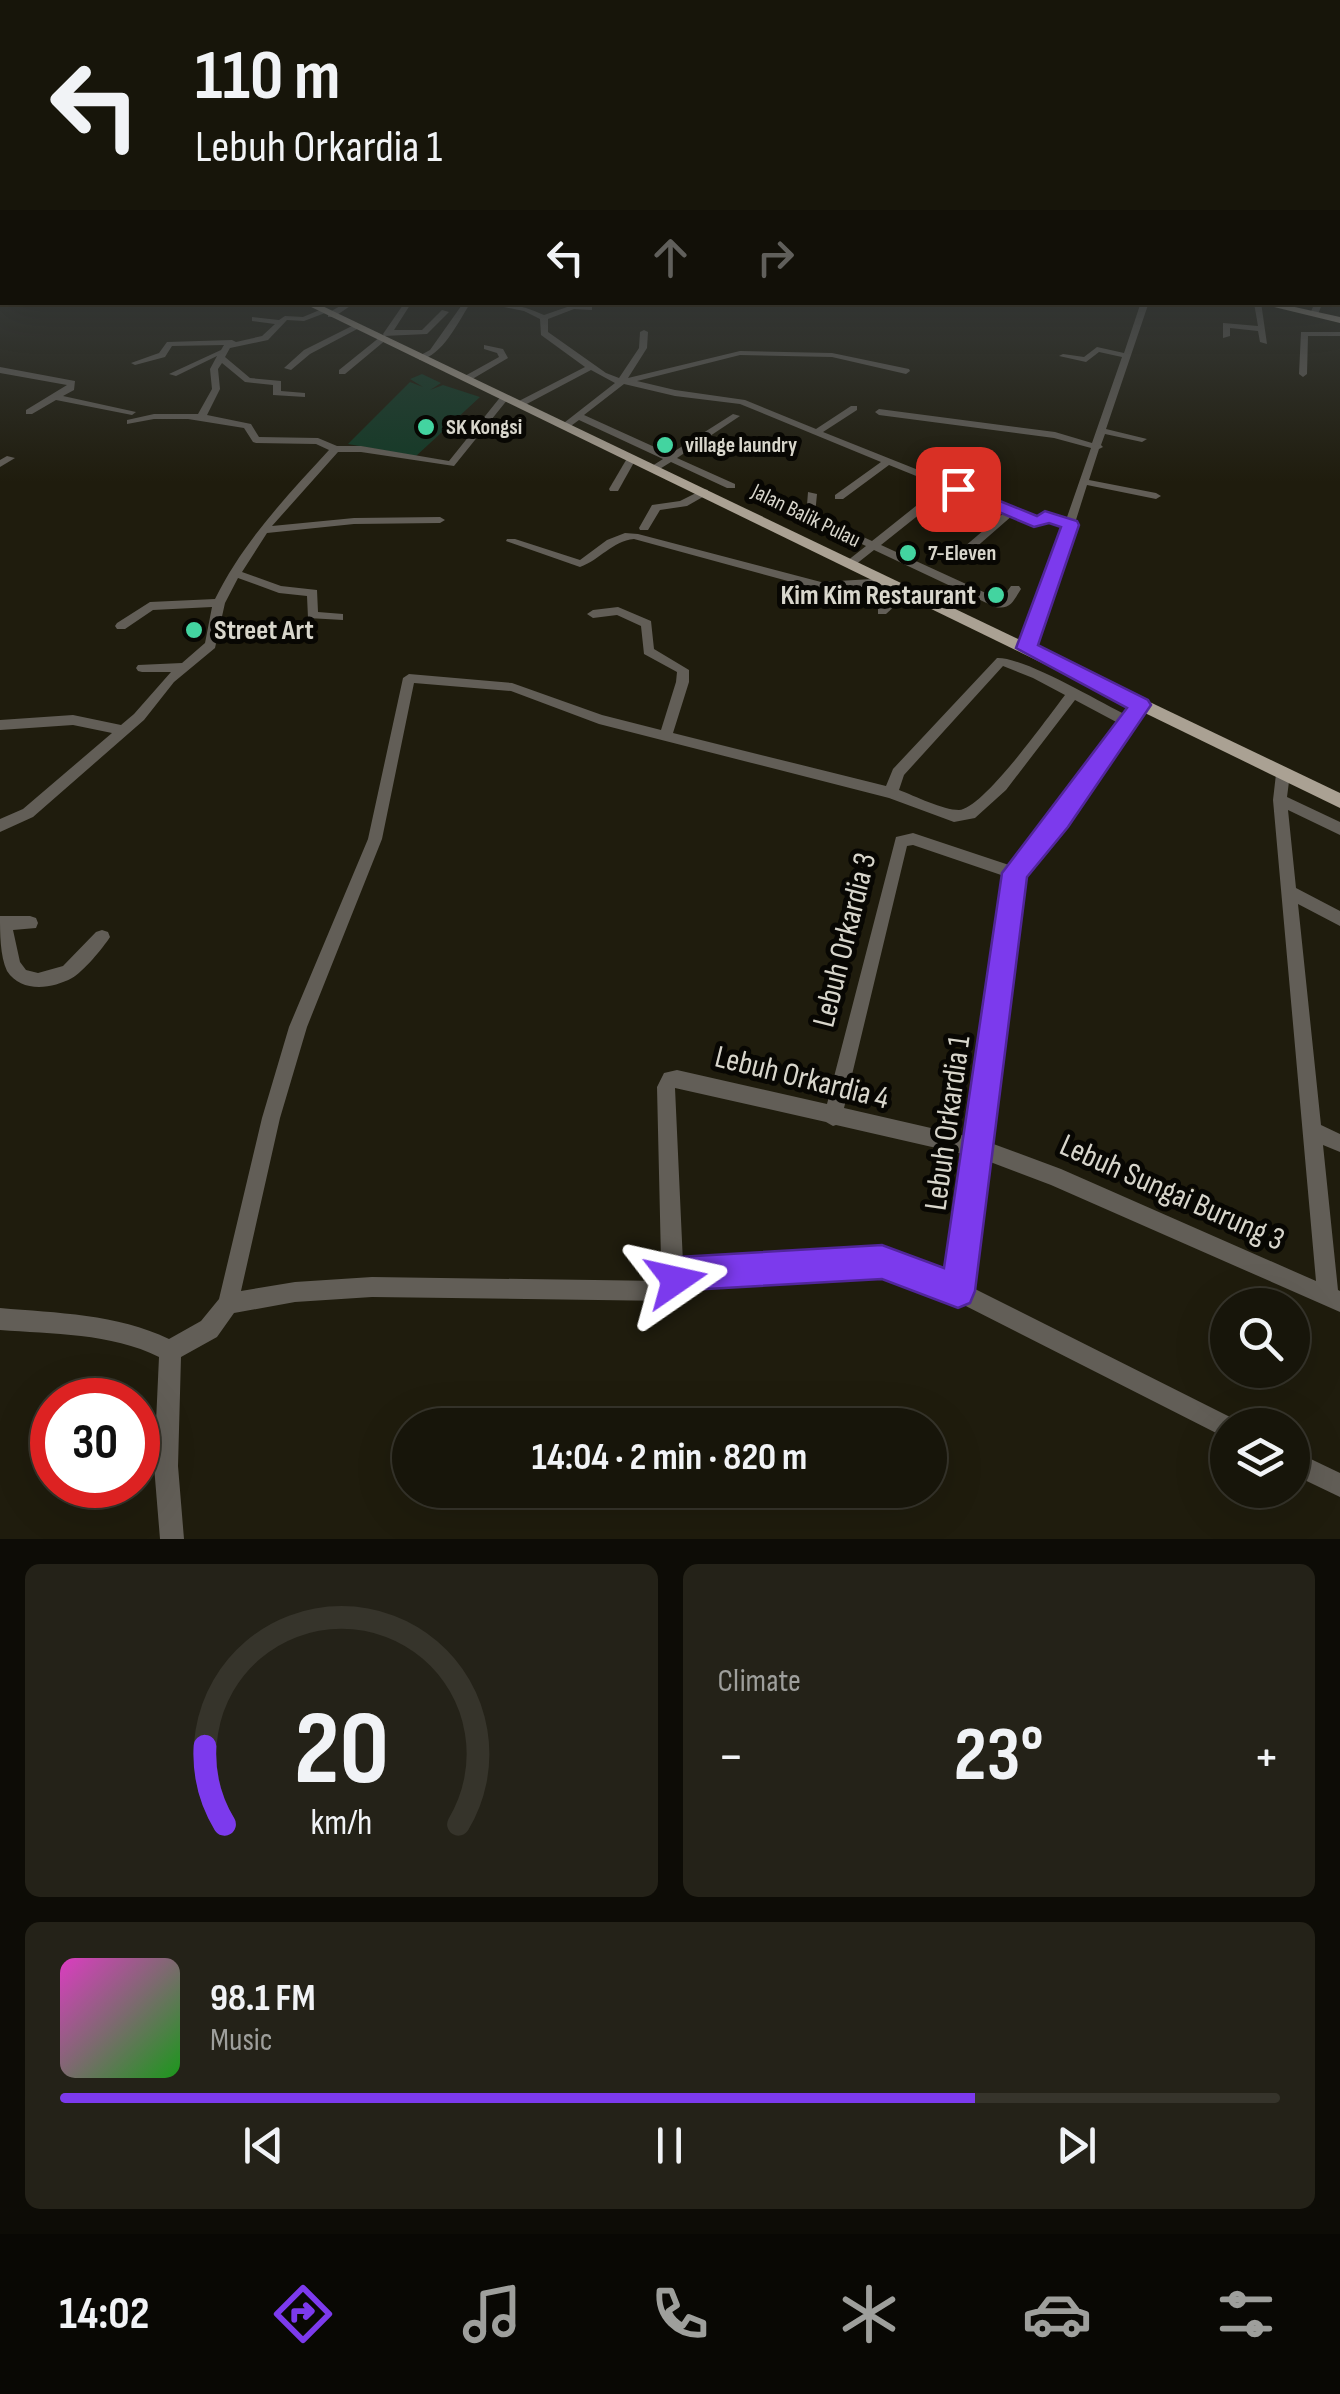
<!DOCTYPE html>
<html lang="en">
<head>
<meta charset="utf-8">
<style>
  body { margin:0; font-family:"Sofia Sans Condensed",sans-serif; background:#242218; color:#f1f3f6; height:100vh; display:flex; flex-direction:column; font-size:38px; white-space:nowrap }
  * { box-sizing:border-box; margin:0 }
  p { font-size:32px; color:#9e9f9c }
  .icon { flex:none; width:55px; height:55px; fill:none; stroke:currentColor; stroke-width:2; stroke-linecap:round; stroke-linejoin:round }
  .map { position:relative; height:1539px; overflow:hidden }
  .details { display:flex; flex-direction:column; gap:25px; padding:25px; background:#0d0c06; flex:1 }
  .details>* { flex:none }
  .hud { position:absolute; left:0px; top:0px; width:1340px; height:305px; box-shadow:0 10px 40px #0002,0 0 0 2px #36342b; background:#17150a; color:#f1f3f6; overflow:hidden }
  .fabs { position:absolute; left:1210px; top:1288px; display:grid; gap:20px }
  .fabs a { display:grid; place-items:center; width:100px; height:100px; border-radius:50%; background:#17150a; box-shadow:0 10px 40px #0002,0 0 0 2px #36342b; font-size:50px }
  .speed { position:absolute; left:30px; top:1378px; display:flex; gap:20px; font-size:50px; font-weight:700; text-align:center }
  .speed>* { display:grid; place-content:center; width:130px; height:130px; border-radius:50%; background:#17150a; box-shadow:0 10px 40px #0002,0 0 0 2px #36342b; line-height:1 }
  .speed .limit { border:15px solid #d22; background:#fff; color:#111 }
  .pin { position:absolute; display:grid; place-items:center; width:85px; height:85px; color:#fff; margin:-42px; border-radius:20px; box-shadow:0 5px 15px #0006 }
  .me { position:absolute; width:110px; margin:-55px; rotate:79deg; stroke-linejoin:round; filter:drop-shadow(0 0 8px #0008) }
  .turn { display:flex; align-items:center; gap:35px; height:210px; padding:0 30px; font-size:45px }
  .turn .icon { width:130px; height:130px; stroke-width:2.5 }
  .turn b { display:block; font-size:70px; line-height:85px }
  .lanes { display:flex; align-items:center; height:95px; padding:0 30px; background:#0003; justify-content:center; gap:50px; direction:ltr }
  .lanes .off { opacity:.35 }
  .big { font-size:75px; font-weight:700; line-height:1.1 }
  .details .tile { flex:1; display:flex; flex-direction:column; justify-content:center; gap:15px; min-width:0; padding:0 35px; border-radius:15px; background:#242218 }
  .details .dial { align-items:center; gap:0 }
  .dial svg { height:260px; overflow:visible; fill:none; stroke:#36342b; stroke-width:7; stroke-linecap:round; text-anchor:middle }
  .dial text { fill:#f1f3f6; stroke:none }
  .song { display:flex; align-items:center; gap:30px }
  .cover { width:120px; height:120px; border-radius:15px; background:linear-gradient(135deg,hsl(310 70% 55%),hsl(120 70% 35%)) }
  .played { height:10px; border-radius:5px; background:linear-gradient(90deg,#7c3aed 75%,#36342b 75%) }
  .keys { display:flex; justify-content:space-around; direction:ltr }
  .heat { display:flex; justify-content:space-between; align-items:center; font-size:55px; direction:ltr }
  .details .tiles { flex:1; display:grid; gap:25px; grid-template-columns:1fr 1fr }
  .tile:last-child { grid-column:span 2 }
  .trip { position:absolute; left:392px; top:1408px; width:555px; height:100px; border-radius:50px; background:#17150a; box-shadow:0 10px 40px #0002,0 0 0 2px #36342b; font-weight:700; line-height:100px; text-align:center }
  .tabs { display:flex; height:160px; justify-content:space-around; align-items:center; background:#090804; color:#9e9f9c }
  .tabs .icon { width:70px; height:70px }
  .tabs .active { color:#7c3aed }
  .tabs b { font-size:45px; color:#f1f3f6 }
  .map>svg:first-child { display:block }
</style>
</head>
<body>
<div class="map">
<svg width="1340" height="1539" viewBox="0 0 1340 1539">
  <rect width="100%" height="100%" fill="#1f1c0d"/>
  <!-- green -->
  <polygon fill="#133a26" points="422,374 441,383 430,390 443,385 480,397 416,456 348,444 410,382 423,387 410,379"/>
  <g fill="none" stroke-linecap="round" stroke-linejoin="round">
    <!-- minor -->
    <g fill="#625e57" fill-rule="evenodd">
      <polygon points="347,302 356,302 334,317 328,317 328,313"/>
      <polygon points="405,302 412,302 394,330 422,330 442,310 449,312 427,334 384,336 383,334"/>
      <path d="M464 302H471C458 322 443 356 419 360V356L430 350Z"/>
      <path d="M480 302C503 302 523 305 544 315L573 305 592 306V310L574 309 548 319V332L606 373 619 378 639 348 640 332 644 330 648 332 647 348 628 378 740 351 832 353 909 369 910 371 906 374 832 357 740 355 637 381 675 390 745 400 816 429 851 406H857V410L823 432 1039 518 1045 513 1066 520 1091 448 1054 438 879 415 875 412 879 409 1055 432 1092 443 1122 357 1099 352 1086 362 1059 356 1063 354 1084 357 1097 347 1124 353 1141 302H1149L1106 429 1147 439 1142 442 1105 434 1101 445 1103 447 1099 449 1089 480 1156 493 1161 496 1156 499 1087 485 1075 523 1076 525 1073 528 1033 648 1031 651H1023L1021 648 1063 526 1048 520 1041 526 1013 515 958 563H950V559L1005 512 950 490 881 545 1001 600 1011 586H1019L1021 589C1013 601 1011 610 995 607L874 550 855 565H847V561L866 546 806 518 808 492 817 494 815 515 872 541 941 486 889 465 843 499H835V495L881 462 740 404 675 396 624 384 584 415 670 454 733 414 740 416 677 458 735 484V488H727L671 462 658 470H652V466L663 459 579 420 568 428 560 426 615 383 591 370 523 406H517V402L585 367 541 335 540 319 524 311Z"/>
      <polygon points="1261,302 1267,344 1260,342 1258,331 1230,328 1230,336 1223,338 1223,323 1258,326 1254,303"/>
      <polygon points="1315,302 1323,302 1318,314 1314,316 1310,314"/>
      <path d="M322 309 326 311 325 313 304 321 287 320 268 340 230 348 225 357 250 378 281 381V391L305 393V397L273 395V385L245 382 222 363 218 369 220 389 207 415 251 424 259 437 318 438 337 446H361L449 461 502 395H508V399L454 466 361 452H338L272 526 354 518 440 517 445 520 440 523 354 524 267 533 242 572 281 586 317 590 318 612 343 614V620L308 618 307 596 279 593 238 578 225 603 215 648 174 682 144 720 33 817 0 832V819L23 809 112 733 73 725 0 730V720L73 715 121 725 134 714 171 672H142L138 671 136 668 138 665 182 663 205 643 212 607 153 610 125 629H117L115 626 117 623 150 602 215 599C243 542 286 497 329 450L316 444 256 443 253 442 244 428 188 419H154L127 424V420L154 414H198L212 389 210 369 217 356 176 376 169 374 221 350 224 345 172 346 165 357 135 365 131 363 159 353 167 342 232 340 236 342 262 336 275 324 252 321V317L279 320 285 316 303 317Z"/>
      <polygon points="354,325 361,327 310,354 291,370 284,368 304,350"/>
      <polygon points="1301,332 1340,332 1340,336 1308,336 1307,374 1303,377 1299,374"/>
      <polygon points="380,337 387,339 345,374 339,374 339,370"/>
      <polygon points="484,345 503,349 508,358 469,381 463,381 463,377 499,357 497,353 484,349"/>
      <polygon points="0,367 75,381 74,390 63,396 136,412 132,415 56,400 32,414 26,414 26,410 67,385 0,373"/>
      <polygon points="629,455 637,457 618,491 610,491 609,489"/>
      <polygon points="7,456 15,458 0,467 0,460"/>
      <polygon points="704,489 708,490 708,494 687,506 660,510 648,530 640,530 639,528 652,505 680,501"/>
      <path d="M625 533 638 534 821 582 889 578 895 582 889 586 821 590 634 539C612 541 600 560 580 567L506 541 507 539H515L580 560 607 540Z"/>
      <polygon points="905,586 911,590 909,593 886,614 878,614 878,608"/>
      <path d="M618 607 651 621 654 649 689 670V682L673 733 886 786 893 769 997 658C1024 657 1098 701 1126 715L1135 702H1145L1146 705 1145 708 1064 824 1022 875 988 1142 1061 1169 1316 1281 1273 800 1276 774 1278 770H1288L1290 774 1287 797 1340 822V835L1288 810 1296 888 1340 911V926L1298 904 1321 1125 1340 1134V1152L1323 1145 1338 1290 1340 1291V1312L1051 1185 985 1160 969 1286 1236 1420 1238 1425H1228V1439L952 1299 882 1272 683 1284 676 1298 669 1301 372 1297 295 1302 234 1313 217 1337 181 1357 178 1466 184 1539H160L154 1466 159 1357C111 1333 52 1334 0 1330V1308C57 1313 117 1314 169 1339L201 1321 219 1299 262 1118 289 1027 368 839 403 678 409 674 512 683 602 715 661 730 676 682 677 672 644 654 641 626 617 615 593 618 587 614 593 610ZM1003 666 1033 678 1065 695C1048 717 983 809 959 810 943 810 915 796 899 790L904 775ZM414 683 511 691 599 724 889 798 954 822 975 818 1006 790 1075 700 1120 724 1054 816 1012 866 913 833 896 837 827 1104 677 1070 664 1073 657 1087 661 1260 666 1274 663 1281 372 1277 295 1282 241 1291 280 1118 307 1027 382 839ZM913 845 1007 877 970 1137 844 1108 907 846ZM675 1088 826 1122 833 1126 836 1125 967 1155 950 1277 882 1252 683 1263Z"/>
      <path d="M0 916H30L36 918 38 923 36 928 13 930 20 962 26 970 38 973 63 966 96 932 102 930 108 932 110 937C103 948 83 972 72 978 52 989 21 993 7 971 0 956 0 933 0 916Z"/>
      <polygon points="1292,1450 1340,1473 1340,1497 1292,1474"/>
    </g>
    <!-- major -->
    <g fill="#aaa193" fill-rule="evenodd">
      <polygon points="301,302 314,302 1340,793 1340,808"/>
      <polygon points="1253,302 1272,302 1340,317 1340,323"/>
    </g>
  </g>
  <!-- sky -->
  <linearGradient id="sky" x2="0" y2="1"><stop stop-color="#110f07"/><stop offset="0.55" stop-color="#3c4040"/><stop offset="1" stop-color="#3c4040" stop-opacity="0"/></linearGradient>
  <rect width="1340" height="482" fill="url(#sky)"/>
  <!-- route -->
  <polygon fill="#7c3aed" stroke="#51269a" stroke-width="2.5" points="958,484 1037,516 1045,511 1077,521 1079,525 1038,645 1148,700 1151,705 1068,827 1027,877 975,1291 970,1303 958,1308 882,1279 689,1290 676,1297 664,1292 659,1280 665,1262 678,1257 882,1245 944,1268 1002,873 1127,708 1016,648 1061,527 1049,523 1034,527 952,492 952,485"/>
  <!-- markers -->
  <g fill="#43d4a0" stroke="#080703" stroke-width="4">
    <circle cx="426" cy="427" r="10"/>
    <circle cx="665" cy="445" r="10"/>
    <circle cx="908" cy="553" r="10"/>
    <circle cx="996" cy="595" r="10"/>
    <circle cx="194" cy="630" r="10"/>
  </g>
  <g text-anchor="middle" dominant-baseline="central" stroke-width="10" stroke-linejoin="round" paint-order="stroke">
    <!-- far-poi labels -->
    <g font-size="22" font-weight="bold" fill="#d8d6cc" stroke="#080703" text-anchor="start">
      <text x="446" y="427">SK Kongsi</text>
      <text x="685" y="445">village laundry</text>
      <text x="928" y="553">7-Eleven</text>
    </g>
    <!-- far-street labels -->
    <g font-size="22" fill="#d8d6cc" stroke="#080703">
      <text transform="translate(806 516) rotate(26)">Jalan Balik Pulau</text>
    </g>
    <!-- poi labels -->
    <g font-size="28" font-weight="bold" fill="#d8d6cc" stroke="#080703" text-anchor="end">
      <text x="976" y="595">Kim Kim Restaurant</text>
      <text x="214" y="630" text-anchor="start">Street Art</text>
    </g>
    <!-- near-street labels -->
    <g font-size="32" fill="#d8d6cc" stroke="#080703">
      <text transform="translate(845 940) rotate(-76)">Lebuh Orkardia 3</text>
      <text transform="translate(802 1078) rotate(14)">Lebuh Orkardia 4</text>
      <text transform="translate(948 1123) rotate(-82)">Lebuh Orkardia 1</text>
      <text transform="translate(1172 1193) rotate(24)">Lebuh Sungai Burung 3</text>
    </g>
  </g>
</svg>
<div class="fabs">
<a><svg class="icon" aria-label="search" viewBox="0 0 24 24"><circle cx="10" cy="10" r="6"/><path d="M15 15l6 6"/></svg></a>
<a><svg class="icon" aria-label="layers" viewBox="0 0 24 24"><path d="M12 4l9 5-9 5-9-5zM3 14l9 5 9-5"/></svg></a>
</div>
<div class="speed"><div class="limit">30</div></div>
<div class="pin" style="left:958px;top:489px;background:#d93025"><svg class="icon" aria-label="arrive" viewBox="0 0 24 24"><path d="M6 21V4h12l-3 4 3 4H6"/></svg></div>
<svg class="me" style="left:676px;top:1280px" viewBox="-20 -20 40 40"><path d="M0-17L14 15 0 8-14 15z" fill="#7c3aed" stroke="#fff" stroke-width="4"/></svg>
<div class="trip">14:04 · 2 min · 820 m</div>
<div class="hud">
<div class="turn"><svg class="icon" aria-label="left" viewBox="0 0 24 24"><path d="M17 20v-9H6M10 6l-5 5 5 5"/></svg><div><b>110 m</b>Lebuh Orkardia 1</div></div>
<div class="lanes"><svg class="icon" aria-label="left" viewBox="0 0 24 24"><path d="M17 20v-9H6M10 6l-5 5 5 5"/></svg><svg class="icon off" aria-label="ahead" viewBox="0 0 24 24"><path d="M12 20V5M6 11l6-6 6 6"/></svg><svg class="icon off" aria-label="right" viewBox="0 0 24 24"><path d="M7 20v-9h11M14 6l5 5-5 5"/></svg></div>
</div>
</div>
<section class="details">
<div class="tiles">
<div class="tile dial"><svg viewBox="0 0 100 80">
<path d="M14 69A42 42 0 1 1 86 69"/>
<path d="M14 69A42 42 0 0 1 8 45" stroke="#7c3aed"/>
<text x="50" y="56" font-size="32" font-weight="700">20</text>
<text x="50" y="72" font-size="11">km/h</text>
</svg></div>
<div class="tile"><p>Climate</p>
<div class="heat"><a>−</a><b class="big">23°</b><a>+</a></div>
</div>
<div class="tile">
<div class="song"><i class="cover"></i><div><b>98.1 FM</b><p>Music</p></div></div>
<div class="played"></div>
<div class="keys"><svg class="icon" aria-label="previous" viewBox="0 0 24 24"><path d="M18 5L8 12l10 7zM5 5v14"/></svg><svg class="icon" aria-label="pause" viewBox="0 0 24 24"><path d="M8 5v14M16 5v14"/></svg><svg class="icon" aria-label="next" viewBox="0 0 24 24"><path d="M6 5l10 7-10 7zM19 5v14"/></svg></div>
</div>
</div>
</section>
<nav class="tabs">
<b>14:02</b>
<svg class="icon active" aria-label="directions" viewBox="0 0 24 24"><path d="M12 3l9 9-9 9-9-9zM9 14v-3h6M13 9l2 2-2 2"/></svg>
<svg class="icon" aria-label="music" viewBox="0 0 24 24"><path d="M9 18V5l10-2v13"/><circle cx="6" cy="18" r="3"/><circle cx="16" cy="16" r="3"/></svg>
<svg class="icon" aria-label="phone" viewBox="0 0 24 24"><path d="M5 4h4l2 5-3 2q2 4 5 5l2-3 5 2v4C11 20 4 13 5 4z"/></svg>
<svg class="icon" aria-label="climate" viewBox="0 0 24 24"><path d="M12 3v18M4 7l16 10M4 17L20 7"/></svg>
<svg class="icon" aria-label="car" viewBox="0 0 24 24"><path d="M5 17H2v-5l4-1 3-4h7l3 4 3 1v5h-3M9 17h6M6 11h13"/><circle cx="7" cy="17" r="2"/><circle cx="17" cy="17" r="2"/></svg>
<svg class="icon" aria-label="filters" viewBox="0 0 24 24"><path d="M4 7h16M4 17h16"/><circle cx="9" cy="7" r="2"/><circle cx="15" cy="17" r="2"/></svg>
</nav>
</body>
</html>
